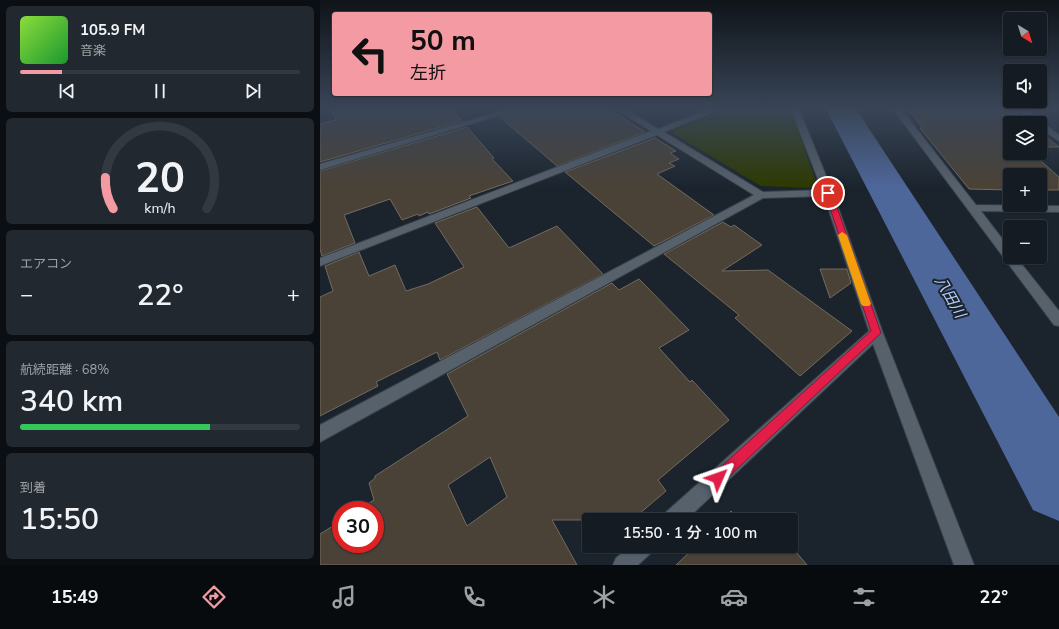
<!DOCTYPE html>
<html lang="ja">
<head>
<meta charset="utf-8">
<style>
  body { margin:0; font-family:"Nunito Sans","Noto Sans JP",sans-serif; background:#21282f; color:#f1f3f6; height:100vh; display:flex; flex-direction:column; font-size:15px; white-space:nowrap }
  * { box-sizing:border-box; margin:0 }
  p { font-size:13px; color:#9da1a5 }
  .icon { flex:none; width:22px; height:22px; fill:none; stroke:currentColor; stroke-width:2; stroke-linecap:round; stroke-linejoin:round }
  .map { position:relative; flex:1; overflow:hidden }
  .drawer { display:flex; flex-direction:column; gap:6px; padding:6px; background:#0b0f13; width:320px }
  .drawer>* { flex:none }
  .guide { position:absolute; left:12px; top:12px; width:380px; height:84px; border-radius:4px; box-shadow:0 1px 3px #0004,0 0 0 1px #333940; background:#f49aa2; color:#111; overflow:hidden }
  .needle { width:26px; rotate:142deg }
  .controls { position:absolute; left:683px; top:12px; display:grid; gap:8px }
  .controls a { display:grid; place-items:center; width:44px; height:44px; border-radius:4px; background:#141b22; box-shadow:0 1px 3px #0004,0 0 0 1px #333940; font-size:20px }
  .speed { position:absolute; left:12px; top:501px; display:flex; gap:8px; font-size:20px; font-weight:700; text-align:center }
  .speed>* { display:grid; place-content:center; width:52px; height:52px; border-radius:50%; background:#141b22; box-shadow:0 1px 3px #0004,0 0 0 1px #333940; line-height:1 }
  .speed .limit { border:6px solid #d22; background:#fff; color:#111 }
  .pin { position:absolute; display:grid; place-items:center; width:34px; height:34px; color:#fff; margin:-17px; border:2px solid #fff; border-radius:50%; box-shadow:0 1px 4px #0007 }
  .me { position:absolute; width:44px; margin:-22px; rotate:47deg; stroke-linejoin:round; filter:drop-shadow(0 0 3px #0008) }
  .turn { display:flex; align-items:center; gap:14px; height:84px; padding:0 12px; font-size:18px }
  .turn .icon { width:52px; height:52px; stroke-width:2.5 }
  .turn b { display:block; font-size:28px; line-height:34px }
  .big { font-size:30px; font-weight:600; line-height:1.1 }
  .drawer .card { flex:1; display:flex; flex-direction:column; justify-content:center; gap:6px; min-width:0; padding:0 14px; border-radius:6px; background:#21282f }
  .drawer .dial { align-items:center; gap:0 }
  .dial svg { height:104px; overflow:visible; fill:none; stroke:#333940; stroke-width:7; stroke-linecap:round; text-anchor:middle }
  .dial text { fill:#f1f3f6; stroke:none }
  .song { display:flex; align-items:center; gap:12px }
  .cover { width:48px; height:48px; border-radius:6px; background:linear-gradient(135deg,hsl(90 70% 55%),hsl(130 70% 35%)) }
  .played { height:4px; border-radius:2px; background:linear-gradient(90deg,#f49aa2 15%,#333940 15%) }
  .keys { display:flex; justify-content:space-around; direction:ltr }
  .heat { display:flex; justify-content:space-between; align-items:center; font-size:22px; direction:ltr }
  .charge { height:6px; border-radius:3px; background:linear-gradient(90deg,#34c759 68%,#333940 0) }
  .trip { position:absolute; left:262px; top:513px; width:216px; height:40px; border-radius:4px; background:#141b22; box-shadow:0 1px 3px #0004,0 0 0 1px #333940; font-weight:600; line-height:40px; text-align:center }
  .tab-bar { display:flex; height:64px; justify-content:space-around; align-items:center; background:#080b0e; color:#9da1a5 }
  .tab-bar .icon { width:28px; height:28px }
  .tab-bar .active { color:#f49aa2 }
  .tab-bar b { font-size:18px; color:#f1f3f6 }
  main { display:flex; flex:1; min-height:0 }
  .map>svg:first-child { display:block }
</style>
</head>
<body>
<main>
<section class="drawer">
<div class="card">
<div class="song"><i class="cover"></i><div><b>105.9 FM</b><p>音楽</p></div></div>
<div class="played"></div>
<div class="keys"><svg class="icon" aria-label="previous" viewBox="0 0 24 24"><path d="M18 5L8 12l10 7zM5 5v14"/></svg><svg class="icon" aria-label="pause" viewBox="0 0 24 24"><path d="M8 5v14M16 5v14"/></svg><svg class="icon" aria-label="next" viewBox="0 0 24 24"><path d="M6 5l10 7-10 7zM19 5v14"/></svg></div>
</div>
<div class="card dial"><svg viewBox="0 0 100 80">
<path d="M14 69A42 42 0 1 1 86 69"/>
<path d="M14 69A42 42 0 0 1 8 45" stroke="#f49aa2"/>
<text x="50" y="56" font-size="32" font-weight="700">20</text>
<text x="50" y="72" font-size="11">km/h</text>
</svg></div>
<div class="card"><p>エアコン</p>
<div class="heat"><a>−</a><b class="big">22°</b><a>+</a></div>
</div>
<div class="card"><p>航続距離 · 68%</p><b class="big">340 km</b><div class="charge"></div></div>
<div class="card"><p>到着</p><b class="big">15:50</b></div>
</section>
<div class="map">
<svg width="739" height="565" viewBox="0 0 739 565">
  <rect width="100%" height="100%" fill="#1b242d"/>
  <!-- green -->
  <polygon fill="#2d3a00" points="409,109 470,109 497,184 492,188 441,186 354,134 354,130"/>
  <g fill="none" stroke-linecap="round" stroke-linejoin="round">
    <!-- river -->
    <polygon fill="#4e679a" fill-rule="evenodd" points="506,109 536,109 739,417 739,521 713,510"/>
  </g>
  <!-- building -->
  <g fill="#4a4236" stroke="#736b5e" fill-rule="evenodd">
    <polygon points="10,109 132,109 142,121 0,162 0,124 16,120"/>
    <polygon points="201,109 289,109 325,132 237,166 180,117"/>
    <polygon points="588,110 693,110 709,123 690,123 690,153 712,153 739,177 739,190 720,190 720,175 690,175 690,190 649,189 600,128 603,128"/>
    <polygon points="147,127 174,158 172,159 193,181 149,196 151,198 109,214 108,212 99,216 98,214 82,220 70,199 24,215 35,243 2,256 0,249 0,171"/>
    <polygon points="720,132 739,147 721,147 726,151 720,151"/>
    <polygon points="335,138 356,151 350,153 359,159 349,163 355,166 337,174 394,215 334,246 245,172"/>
    <polygon points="157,207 189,248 237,226 283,274 120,360 117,352 56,382 58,386 0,416 0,297 13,291 5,266 39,252 49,276 75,265 86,291 108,284 144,267 115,223"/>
    <polygon points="403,222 411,227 414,225 442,245 402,271 448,270 532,331 480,376 415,318 419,315 344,254"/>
    <polygon points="500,269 527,269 531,283 510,298"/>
    <path d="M319 279 369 330 339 348 370 382 372 380 409 420 338 480 346 491 312 520H232L257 565H0V534L21 521V544H55V510H38L54 500 49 483 55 478V476L148 416 127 374 292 283 299 290ZM170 457 187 497 147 526 128 485Z"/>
    <polygon points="411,511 418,520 402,520"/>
    <polygon points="376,546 471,546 487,565 356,565"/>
  </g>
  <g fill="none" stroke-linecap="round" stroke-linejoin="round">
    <defs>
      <g id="minor">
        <polygon points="188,109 200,109 0,170 0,164"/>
        <polygon points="296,109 305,109 338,129 390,109 401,109 344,132 443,192 502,190 471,109 479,109 513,193 563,333 654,565 634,565 553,344 366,520 343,520 345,513 549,331 504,196 443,198 0,442 0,425 434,195 337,135 0,266 0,258 331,131"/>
        <polygon points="573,109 581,109 656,205 739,206 739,212 661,211 690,249 690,257 696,257 739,311 739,326 734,325"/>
        <polygon points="698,109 706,109 739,135 739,141 720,128 720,123 714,123"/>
        <polygon points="310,546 334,546 331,553 318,565 293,565 296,558"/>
      </g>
    </defs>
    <!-- minor casing -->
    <use href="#minor" stroke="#384048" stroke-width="2"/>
    <!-- minor -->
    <use href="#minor" fill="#56616c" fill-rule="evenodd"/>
  </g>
  <!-- sky -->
  <linearGradient id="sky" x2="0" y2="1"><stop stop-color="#0f1419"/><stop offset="0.58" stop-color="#394557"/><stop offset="1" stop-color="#394557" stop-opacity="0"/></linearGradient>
  <rect width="739" height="188" fill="url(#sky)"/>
  <!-- route -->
  <polygon fill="#e11d48" stroke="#92132f" points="508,191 512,193 561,333 402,483 398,485 393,483 391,478 393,474 551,331 505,193"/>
  <!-- slow -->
  <polygon fill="#f59e0b" points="522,232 527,235 551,304 549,306 543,306 541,304 518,235"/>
  <g text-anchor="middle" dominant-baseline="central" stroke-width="4" stroke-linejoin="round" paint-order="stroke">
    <!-- water labels -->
    <g font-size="15" font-style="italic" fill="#b9d1ff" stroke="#1b242d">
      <text transform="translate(630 297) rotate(60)">八田川</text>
    </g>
  </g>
</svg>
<div class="controls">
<a><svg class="needle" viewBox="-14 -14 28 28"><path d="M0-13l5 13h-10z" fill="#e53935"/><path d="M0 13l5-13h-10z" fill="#9da1a5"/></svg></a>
<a><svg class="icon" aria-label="sound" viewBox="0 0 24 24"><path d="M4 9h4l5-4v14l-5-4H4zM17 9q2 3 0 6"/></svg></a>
<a><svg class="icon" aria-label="layers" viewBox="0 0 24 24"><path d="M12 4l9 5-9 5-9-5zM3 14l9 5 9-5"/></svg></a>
<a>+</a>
<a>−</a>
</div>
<div class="speed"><div class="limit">30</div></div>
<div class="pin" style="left:508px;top:193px;background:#d93025"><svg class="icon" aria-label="arrive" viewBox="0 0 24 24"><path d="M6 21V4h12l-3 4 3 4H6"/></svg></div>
<svg class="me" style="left:398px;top:478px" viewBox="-20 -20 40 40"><path d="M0-17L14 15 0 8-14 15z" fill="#e11d48" stroke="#fff" stroke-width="4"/></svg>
<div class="trip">15:50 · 1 分 · 100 m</div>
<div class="guide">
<div class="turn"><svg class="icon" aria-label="left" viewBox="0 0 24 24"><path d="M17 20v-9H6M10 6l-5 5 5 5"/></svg><div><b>50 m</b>左折</div></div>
</div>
</div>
</main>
<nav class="tab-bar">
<b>15:49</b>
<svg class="icon active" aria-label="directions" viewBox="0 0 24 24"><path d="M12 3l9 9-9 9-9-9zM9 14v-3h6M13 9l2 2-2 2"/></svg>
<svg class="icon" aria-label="music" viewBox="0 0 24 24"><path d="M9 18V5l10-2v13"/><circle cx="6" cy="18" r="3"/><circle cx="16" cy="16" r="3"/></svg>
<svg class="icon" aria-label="phone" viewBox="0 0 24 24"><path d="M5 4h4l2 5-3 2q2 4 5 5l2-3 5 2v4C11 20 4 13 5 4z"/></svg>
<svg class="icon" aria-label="climate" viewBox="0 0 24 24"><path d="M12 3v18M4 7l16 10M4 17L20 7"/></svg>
<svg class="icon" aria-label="car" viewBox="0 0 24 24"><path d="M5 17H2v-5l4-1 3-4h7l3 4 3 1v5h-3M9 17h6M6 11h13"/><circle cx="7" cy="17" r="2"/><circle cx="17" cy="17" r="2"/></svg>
<svg class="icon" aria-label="filters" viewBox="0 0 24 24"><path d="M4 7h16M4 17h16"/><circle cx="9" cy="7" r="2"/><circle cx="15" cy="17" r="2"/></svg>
<b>22°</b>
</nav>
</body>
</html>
